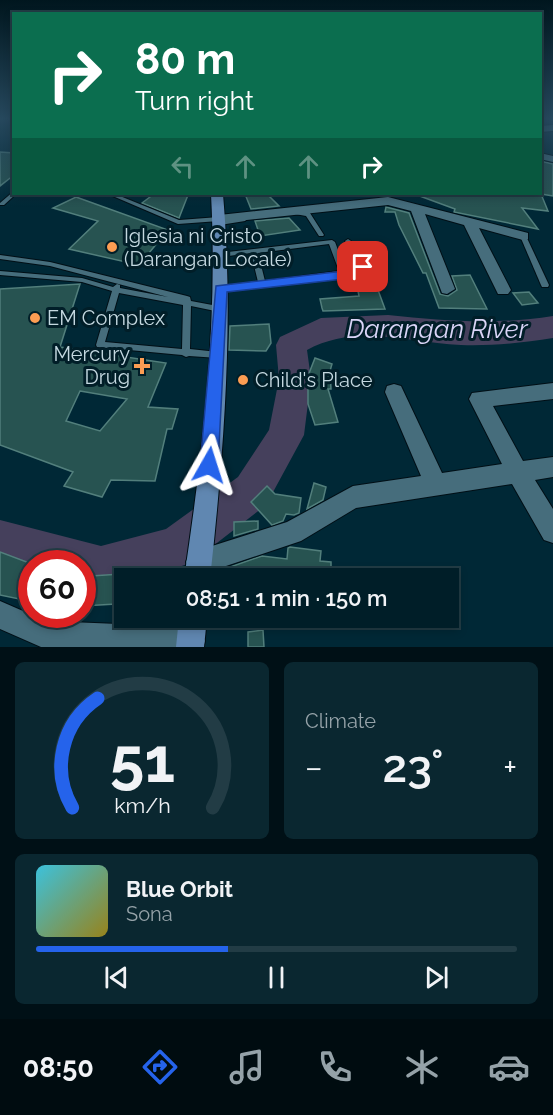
<!DOCTYPE html>
<html lang="en">
<head>
<meta charset="utf-8">
<style>
  body { margin:0; font-family:Raleway,sans-serif; background:#0a2730; color:#f1f3f6; height:100vh; display:flex; flex-direction:column; font-size:22px; white-space:nowrap }
  * { box-sizing:border-box; margin:0 }
  p { font-size:20px; color:#95a2a8 }
  .icon { flex:none; width:33px; height:33px; fill:none; stroke:currentColor; stroke-width:2; stroke-linecap:round; stroke-linejoin:round }
  .map { position:relative; height:647px; overflow:hidden }
  .sheet { display:flex; flex-direction:column; gap:15px; padding:15px; background:#001016; flex:1 }
  .sheet>* { flex:none }
  .guide { position:absolute; left:12px; top:12px; width:530px; height:183px; border-radius:0px; box-shadow:0 3px 9px #0003,0 0 0 2px #223c45; background:#0b6e4f; color:#fff; overflow:hidden }
  .speed { position:absolute; left:18px; top:550px; display:flex; gap:12px; font-size:30px; font-weight:700; text-align:center }
  .speed>* { display:grid; place-content:center; width:78px; height:78px; border-radius:50%; background:#001e28; box-shadow:0 3px 9px #0003,0 0 0 2px #223c45; line-height:1 }
  .speed .limit { border:9px solid #d22; background:#fff; color:#111 }
  .pin { position:absolute; display:grid; place-items:center; width:51px; height:51px; color:#fff; margin:-26px; border-radius:12px; box-shadow:0 3px 9px #0006 }
  .me { position:absolute; width:66px; margin:-33px; rotate:6deg; stroke-linejoin:round; filter:drop-shadow(0 0 4px #0008) }
  .turn { display:flex; align-items:center; gap:21px; height:126px; padding:0 24px; font-size:27px }
  .turn .icon { width:78px; height:78px; stroke-width:2.5 }
  .turn b { display:block; font-size:42px; line-height:51px }
  .lanes { display:flex; align-items:center; height:57px; padding:0 24px; background:#0003; justify-content:center; gap:30px; direction:ltr }
  .lanes .off { opacity:.35 }
  .big { font-size:45px; font-weight:600; line-height:1.1 }
  .sheet .widget { flex:1; display:flex; flex-direction:column; justify-content:center; gap:9px; min-width:0; padding:0 21px; border-radius:9px; background:#0a2730 }
  .sheet .dial { align-items:center; gap:0 }
  .dial svg { height:156px; overflow:visible; fill:none; stroke:#223c45; stroke-width:7; stroke-linecap:round; text-anchor:middle }
  .dial text { fill:#f1f3f6; stroke:none }
  .song { display:flex; align-items:center; gap:18px }
  .cover { width:72px; height:72px; border-radius:9px; background:linear-gradient(135deg,hsl(190 70% 55%),hsl(50 70% 35%)) }
  .played { height:6px; border-radius:3px; background:linear-gradient(90deg,#2563eb 40%,#223c45 40%) }
  .keys { display:flex; justify-content:space-around; direction:ltr }
  .heat { display:flex; justify-content:space-between; align-items:center; font-size:33px; direction:ltr }
  .sheet .tiles { flex:1; display:grid; gap:15px; grid-template-columns:1fr 1fr }
  .widget:last-child { grid-column:span 2 }
  .trip { position:absolute; left:114px; top:568px; width:345px; height:60px; border-radius:0px; background:#001e28; box-shadow:0 3px 9px #0003,0 0 0 2px #223c45; font-weight:600; line-height:60px; text-align:center }
  .menu { display:flex; height:96px; justify-content:space-around; align-items:center; background:#000c10; color:#95a2a8 }
  .menu .icon { width:42px; height:42px }
  .menu .active { color:#2563eb }
  .menu b { font-size:27px; color:#f1f3f6 }
  .map>svg:first-child { display:block }
</style>
</head>
<body>
<div class="map">
<svg width="553" height="647" viewBox="0 0 553 647">
  <rect width="100%" height="100%" fill="#002836"/>
  <g fill="none" stroke-linecap="round" stroke-linejoin="round">
    <!-- river -->
    <path fill="#45405c" fill-rule="evenodd" d="M388 315C446 321 495 325 553 316V338C522 343 492 346 461 345 409 343 356 323 307 350L311 379 304 435 266 505 191 563 141 579H124V583L101 590 82 585V564H32V571L0 562V520L101 546 166 529 238 477 269 430 279 379 276 345 280 337 321 318Z"/>
  </g>
  <!-- building -->
  <g fill="#275351" stroke="#527f7c" stroke-width="1.5" fill-rule="evenodd">
    <polygon points="0,152 14,153 14,175 0,186"/>
    <polygon points="540,161 553,164 553,196 541,194 548,211 522,208 538,229 454,212 455,209 417,195 540,194"/>
    <polygon points="154,194 188,195 179,218 142,203"/>
    <polygon points="245,194 267,194 279,206 251,209"/>
    <polygon points="76,197 168,230 139,265 69,249 98,221 53,208"/>
    <polygon points="386,207 409,213 440,294 448,296 457,290 452,276 470,275 487,309 439,308 426,273 423,273 399,225 395,212 385,212"/>
    <polygon points="289,218 300,230 260,236 255,221"/>
    <path d="M80 284 60 347 166 363 148 407 178 409 172 429H167L155 481 111 480 102 497 64 486 73 472 0 445V289ZM80 391 127 399 100 431 66 421Z"/>
    <polygon points="378,290 385,309 323,311 322,308 320,299 359,296 358,291"/>
    <polygon points="529,292 538,303 522,305 513,293"/>
    <polygon points="269,324 271,343 266,351 229,350 230,326"/>
    <polygon points="315,358 332,364 330,371 331,389 328,389 338,422 315,425 308,404 308,376"/>
    <polygon points="314,483 326,487 323,500 307,509"/>
    <polygon points="267,486 275,494 301,498 299,513 294,515 286,514 283,521 272,525 251,502"/>
    <polygon points="258,521 258,529 234,536 234,522"/>
    <polygon points="290,547 321,551 320,561 331,562 331,579 229,579 230,567 262,556 287,559 288,548"/>
    <polygon points="0,552 32,564 32,584 24,600 0,595"/>
    <polygon points="121,574 116,604 82,606 82,580 90,581 91,576"/>
    <polygon points="263,630 264,647 248,647 248,632"/>
  </g>
  <g fill="none" stroke-linecap="round" stroke-linejoin="round">
    <defs>
      <g id="service">
        <polygon points="545,118 553,119 553,121 545,119"/>
        <polygon points="14,191 14,194 16,194 4,205 0,205 0,203"/>
        <polygon points="108,194 115,194 179,220 219,217 222,219 219,221 178,224"/>
        <polygon points="297,211 310,213 324,235 323,236 319,236 306,216 295,214 294,213"/>
        <polygon points="243,218 246,220 245,221 220,225 217,223 220,221"/>
        <polygon points="523,234 526,236 549,285 548,287 542,287 541,285 520,236"/>
        <path d="M348 239 351 241 367 267 364 273 348 275 344 277 341 276 221 292 217 289 221 286 258 282 251 253 221 257H219V253L332 240 335 242 346 271 358 269 359 267 345 241ZM329 244 339 271 265 281 258 253Z"/>
        <path d="M0 255 50 262 187 296 190 297 191 301 223 307 224 309 223 311 220 312 191 306 190 349 218 352 221 353 222 355 221 357 218 358 189 356 186 357 182 355 97 347 96 345 112 291 82 282 0 275V271L82 278 113 287 117 284 120 285V288L168 297 50 266 0 259ZM119 293 183 305 182 349 105 342Z"/>
      </g>
      <g id="minor">
        <polygon points="553,125 553,131 540,132 540,126"/>
        <polygon points="540,153 553,156 553,162 540,159"/>
        <polygon points="388,197 528,233 528,239 523,240 479,228 511,290 508,294 498,294 464,225 425,214 455,289 447,294 442,293 411,211 388,205 219,223 213,219 219,215"/>
        <polygon points="553,383 553,399 493,406 523,461 553,457 553,477 535,480 553,509 553,543 544,540 512,484 356,508 301,541 199,575 190,571 186,562 190,553 287,522 353,486 421,476 385,392 387,386 394,384 401,386 442,473 502,464 469,399 472,393"/>
        <polygon points="0,601 46,621 191,627 201,631 205,641 203,647 41,647 0,629"/>
      </g>
      <g id="primary">
        <path d="M211 194H223C234 323 224 450 210 579H184C203 451 218 324 211 194Z"/>
        <polygon points="179,618 207,618 204,647 176,647"/>
      </g>
    </defs>
    <!-- service casing -->
    <use href="#service" stroke="#000f16" stroke-width="2"/>
    <!-- minor casing -->
    <use href="#minor" stroke="#000f16" stroke-width="2"/>
    <!-- primary casing -->
    <use href="#primary" stroke="#000f16" stroke-width="2"/>
    <!-- service -->
    <use href="#service" fill="#466d7c" fill-rule="evenodd"/>
    <!-- minor -->
    <use href="#minor" fill="#466d7c" fill-rule="evenodd"/>
    <!-- primary -->
    <use href="#primary" fill="#6087b1" fill-rule="evenodd"/>
  </g>
  <!-- sky -->
  <linearGradient id="sky" x2="0" y2="1"><stop stop-color="#00161e"/><stop offset="0.57" stop-color="#26485d"/><stop offset="1" stop-color="#26485d" stop-opacity="0"/></linearGradient>
  <rect width="553" height="208" fill="url(#sky)"/>
  <!-- route -->
  <polygon fill="#2563eb" stroke="#184099" stroke-width="1.5" points="363,263 369,267 365,274 344,279 227,292 218,465 216,471 209,473 203,471 200,465 216,286 344,271 356,269"/>
  <!-- markers -->
  <g fill="#fc9d53" stroke="#011e28" stroke-width="2">
    <circle cx="112" cy="247" r="6"/>
    <circle cx="35" cy="318" r="6"/>
    <path d="M139 357h6v6h6v6h-6v6h-6v-6h-6v-6h6z"/>
    <circle cx="243" cy="380" r="6"/>
  </g>
  <g text-anchor="middle" dominant-baseline="central" stroke-width="6" stroke-linejoin="round" paint-order="stroke">
    <!-- poi labels -->
    <g font-size="20" fill="#c4d8e0" stroke="#011e28" text-anchor="start">
      <text x="124" y="236">Iglesia ni Cristo<tspan x="124" dy="23">(Darangan Locale)</tspan></text>
      <text x="47" y="318">EM Complex</text>
      <text x="130" y="354" text-anchor="end">Mercury<tspan x="130" dy="23">Drug</tspan></text>
      <text x="255" y="380">Child's Place</text>
    </g>
    <!-- near-water labels -->
    <g font-size="26" font-style="italic" fill="#d9d4f6" stroke="#011e28">
      <text x="437" y="329">Darangan River</text>
    </g>
  </g>
</svg>
<div class="speed"><div class="limit">60</div></div>
<div class="pin" style="left:363px;top:267px;background:#d93025"><svg class="icon" aria-label="arrive" viewBox="0 0 24 24"><path d="M6 21V4h12l-3 4 3 4H6"/></svg></div>
<svg class="me" style="left:209px;top:465px" viewBox="-20 -20 40 40"><path d="M0-17L14 15 0 8-14 15z" fill="#2563eb" stroke="#fff" stroke-width="4"/></svg>
<div class="trip">08:51 · 1 min · 150 m</div>
<div class="guide">
<div class="turn"><svg class="icon" aria-label="right" viewBox="0 0 24 24"><path d="M7 20v-9h11M14 6l5 5-5 5"/></svg><div><b>80 m</b>Turn right</div></div>
<div class="lanes"><svg class="icon off" aria-label="left" viewBox="0 0 24 24"><path d="M17 20v-9H6M10 6l-5 5 5 5"/></svg><svg class="icon off" aria-label="ahead" viewBox="0 0 24 24"><path d="M12 20V5M6 11l6-6 6 6"/></svg><svg class="icon off" aria-label="ahead" viewBox="0 0 24 24"><path d="M12 20V5M6 11l6-6 6 6"/></svg><svg class="icon" aria-label="right" viewBox="0 0 24 24"><path d="M7 20v-9h11M14 6l5 5-5 5"/></svg></div>
</div>
</div>
<section class="sheet">
<div class="tiles">
<div class="widget dial"><svg viewBox="0 0 100 80">
<path d="M14 69A42 42 0 1 1 86 69"/>
<path d="M14 69A42 42 0 0 1 27 13" stroke="#2563eb"/>
<text x="50" y="56" font-size="32" font-weight="700">51</text>
<text x="50" y="72" font-size="11">km/h</text>
</svg></div>
<div class="widget"><p>Climate</p>
<div class="heat"><a>−</a><b class="big">23°</b><a>+</a></div>
</div>
<div class="widget">
<div class="song"><i class="cover"></i><div><b>Blue Orbit</b><p>Sona</p></div></div>
<div class="played"></div>
<div class="keys"><svg class="icon" aria-label="previous" viewBox="0 0 24 24"><path d="M18 5L8 12l10 7zM5 5v14"/></svg><svg class="icon" aria-label="pause" viewBox="0 0 24 24"><path d="M8 5v14M16 5v14"/></svg><svg class="icon" aria-label="next" viewBox="0 0 24 24"><path d="M6 5l10 7-10 7zM19 5v14"/></svg></div>
</div>
</div>
</section>
<nav class="menu">
<b>08:50</b>
<svg class="icon active" aria-label="directions" viewBox="0 0 24 24"><path d="M12 3l9 9-9 9-9-9zM9 14v-3h6M13 9l2 2-2 2"/></svg>
<svg class="icon" aria-label="music" viewBox="0 0 24 24"><path d="M9 18V5l10-2v13"/><circle cx="6" cy="18" r="3"/><circle cx="16" cy="16" r="3"/></svg>
<svg class="icon" aria-label="phone" viewBox="0 0 24 24"><path d="M5 4h4l2 5-3 2q2 4 5 5l2-3 5 2v4C11 20 4 13 5 4z"/></svg>
<svg class="icon" aria-label="climate" viewBox="0 0 24 24"><path d="M12 3v18M4 7l16 10M4 17L20 7"/></svg>
<svg class="icon" aria-label="car" viewBox="0 0 24 24"><path d="M5 17H2v-5l4-1 3-4h7l3 4 3 1v5h-3M9 17h6M6 11h13"/><circle cx="7" cy="17" r="2"/><circle cx="17" cy="17" r="2"/></svg>
</nav>
</body>
</html>
